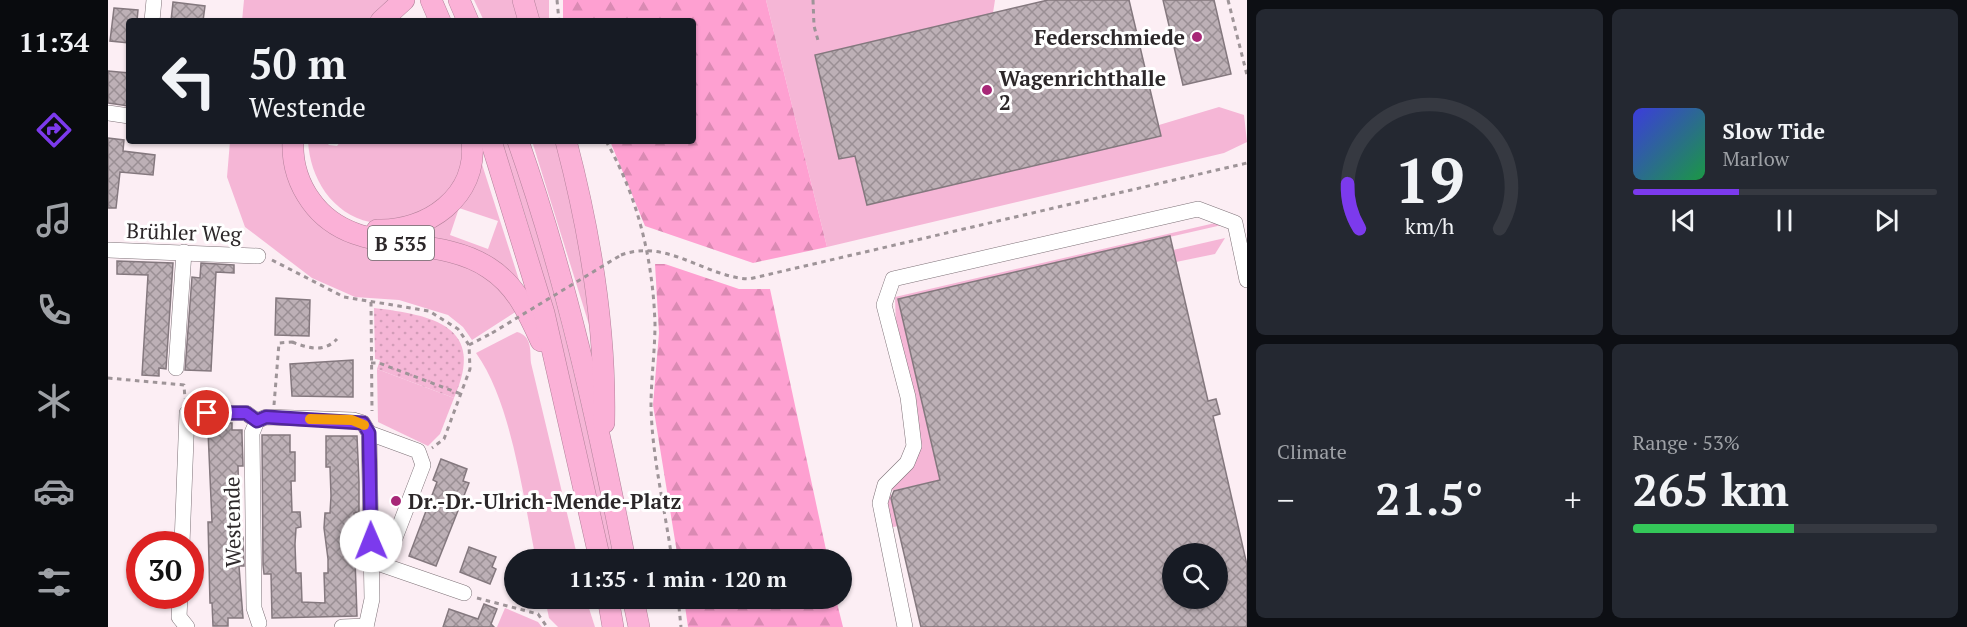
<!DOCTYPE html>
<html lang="en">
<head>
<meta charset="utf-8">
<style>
  body { margin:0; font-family:"PT Serif",serif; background:#242831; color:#f1f3f6; height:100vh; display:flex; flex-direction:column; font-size:22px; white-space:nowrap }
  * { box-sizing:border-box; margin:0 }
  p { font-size:20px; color:#9ea1a6 }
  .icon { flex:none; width:33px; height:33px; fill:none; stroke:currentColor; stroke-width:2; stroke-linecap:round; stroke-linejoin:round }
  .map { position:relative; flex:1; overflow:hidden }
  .details { display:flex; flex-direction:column; gap:9px; padding:9px; background:#0d0f14; width:720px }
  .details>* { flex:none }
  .hud { position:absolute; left:18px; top:18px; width:570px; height:126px; border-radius:6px; box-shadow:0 2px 4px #0004; background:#171b24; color:#f1f3f6; overflow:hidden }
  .tools { position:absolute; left:1054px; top:543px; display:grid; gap:12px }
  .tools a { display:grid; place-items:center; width:66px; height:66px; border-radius:50%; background:#171b24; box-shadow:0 2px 4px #0004; font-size:30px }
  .speed { position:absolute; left:18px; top:531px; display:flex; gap:12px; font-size:30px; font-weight:700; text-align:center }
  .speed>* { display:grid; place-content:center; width:78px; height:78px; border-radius:50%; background:#171b24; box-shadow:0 2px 4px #0004; line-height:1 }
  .speed .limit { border:9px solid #d22; background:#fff; color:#111 }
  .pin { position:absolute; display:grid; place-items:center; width:51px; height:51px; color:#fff; margin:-26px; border:3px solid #fff; border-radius:50%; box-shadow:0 2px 6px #0007 }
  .me { position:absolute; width:66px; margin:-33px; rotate:359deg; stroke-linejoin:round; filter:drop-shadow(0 0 4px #0008) }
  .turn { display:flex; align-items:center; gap:21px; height:126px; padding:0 24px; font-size:27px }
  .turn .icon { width:78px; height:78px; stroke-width:2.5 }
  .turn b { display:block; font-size:42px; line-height:51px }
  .big { font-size:45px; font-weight:600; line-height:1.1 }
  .details .card { flex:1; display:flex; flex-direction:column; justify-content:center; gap:9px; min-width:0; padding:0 21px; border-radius:9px; background:#242831 }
  .details .dial { align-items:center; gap:0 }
  .dial svg { height:156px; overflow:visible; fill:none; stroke:#363941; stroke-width:7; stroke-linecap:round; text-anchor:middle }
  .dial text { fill:#f1f3f6; stroke:none }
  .song { display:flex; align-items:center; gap:18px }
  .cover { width:72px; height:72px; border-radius:9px; background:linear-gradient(135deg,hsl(240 70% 55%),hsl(140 70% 35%)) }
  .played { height:6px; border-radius:3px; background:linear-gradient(90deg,#7c3aed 35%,#363941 35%) }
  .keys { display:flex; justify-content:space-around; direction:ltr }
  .heat { display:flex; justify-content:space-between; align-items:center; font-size:33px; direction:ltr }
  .charge { height:9px; border-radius:4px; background:linear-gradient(90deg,#34c759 53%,#363941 0) }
  .details .tiles { flex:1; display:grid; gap:9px; grid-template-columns:repeat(2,1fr) }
  .trip { position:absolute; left:396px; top:549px; width:348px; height:60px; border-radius:30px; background:#171b24; box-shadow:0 2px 4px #0004; font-weight:600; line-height:60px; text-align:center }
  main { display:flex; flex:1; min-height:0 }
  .dock { display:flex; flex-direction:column; width:108px; justify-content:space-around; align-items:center; background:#090b0e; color:#9ea1a6 }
  .dock .icon { width:42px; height:42px }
  .dock .active { color:#7c3aed }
  .dock b { font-size:27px; color:#f1f3f6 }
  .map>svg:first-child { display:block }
</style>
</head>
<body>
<main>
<nav class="dock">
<b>11:34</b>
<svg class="icon active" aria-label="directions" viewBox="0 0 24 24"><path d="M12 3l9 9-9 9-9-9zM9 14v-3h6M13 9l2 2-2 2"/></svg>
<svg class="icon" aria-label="music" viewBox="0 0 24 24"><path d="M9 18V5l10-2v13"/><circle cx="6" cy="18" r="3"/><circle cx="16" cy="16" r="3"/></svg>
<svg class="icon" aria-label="phone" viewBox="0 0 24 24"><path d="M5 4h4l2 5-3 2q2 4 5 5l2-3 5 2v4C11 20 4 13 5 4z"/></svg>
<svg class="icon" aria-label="climate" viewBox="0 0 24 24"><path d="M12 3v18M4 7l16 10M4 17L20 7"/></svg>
<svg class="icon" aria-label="car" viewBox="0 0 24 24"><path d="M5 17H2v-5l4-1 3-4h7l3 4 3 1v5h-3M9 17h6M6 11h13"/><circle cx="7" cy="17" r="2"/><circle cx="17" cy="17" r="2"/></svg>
<svg class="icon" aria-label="filters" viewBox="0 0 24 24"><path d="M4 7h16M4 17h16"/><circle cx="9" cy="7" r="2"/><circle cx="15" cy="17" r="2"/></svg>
</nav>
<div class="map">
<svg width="1139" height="627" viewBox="0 0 1139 627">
  <defs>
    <pattern id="forest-firs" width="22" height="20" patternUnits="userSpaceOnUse" patternTransform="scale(1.5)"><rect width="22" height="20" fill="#fea0d1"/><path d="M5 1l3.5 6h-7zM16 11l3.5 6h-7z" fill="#da8ab3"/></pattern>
    <pattern id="park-dots" width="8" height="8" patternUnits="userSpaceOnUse" patternTransform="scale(1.5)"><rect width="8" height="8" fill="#f5b6d6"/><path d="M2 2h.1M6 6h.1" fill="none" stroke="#d29cb8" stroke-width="1.8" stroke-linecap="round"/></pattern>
    <pattern id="building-cross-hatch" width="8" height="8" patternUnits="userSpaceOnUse" patternTransform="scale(1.5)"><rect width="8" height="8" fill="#bdb0b6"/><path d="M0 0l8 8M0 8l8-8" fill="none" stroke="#9a8f94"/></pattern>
  </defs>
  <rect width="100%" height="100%" fill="#fceef4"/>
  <!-- grass -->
  <g fill="#f5b6d6" fill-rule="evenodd">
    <polygon points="136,0 283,0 260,21 134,21"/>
    <polygon points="366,0 408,0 414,21 376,21"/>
    <polygon points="420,0 441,0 441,21 426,21"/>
    <polygon points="658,0 887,0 885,13 707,55 731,159 747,156 759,205 1053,136 1051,125 1111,107 1136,115 1139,142 1116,153 719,247"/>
    <polygon points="122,141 177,141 197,206 320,254 372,269 412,309 364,340 355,327 340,315 291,300 247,297 204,278 137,227 119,177"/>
    <path d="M200 141H217L221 145 229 146 233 141H358C356 159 351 183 338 196 324 210 309 216 290 219 281 220 271 223 262 222 224 214 202 178 200 141Z"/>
    <path d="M393 141H399C447 277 477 418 507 559H501C472 418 441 278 393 141Z"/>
    <polygon points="424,141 450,141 465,197 483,331"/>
    <path d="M372 158 412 283 324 240 304 234ZM351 208 390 221 380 249 342 235Z"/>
    <polygon points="1107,223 1114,225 790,299 832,480 782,491 790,526 781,528 778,518 780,488 806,460 788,328 787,297"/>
    <polygon points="1117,238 1107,254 1068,262 1065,250"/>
    <path d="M409 332C424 336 422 350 423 363L470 559H428C415 498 404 403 368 353Z"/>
    <polygon points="269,369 346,398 332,434 320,446 270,422"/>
    <polygon points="437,599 478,599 487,627 450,627 441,618"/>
    <polygon points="397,608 430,622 434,627 389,627"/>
  </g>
  <!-- forest -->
  <g fill="url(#forest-firs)">
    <polygon points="455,0 658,0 719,247 645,263 537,226 502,141 585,141 585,21 455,21"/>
    <polygon points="547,264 557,264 631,289 662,289 720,559 570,559 545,405 551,333"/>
    <polygon points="576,599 728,599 735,627 580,627"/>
  </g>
  <!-- park -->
  <path fill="url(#park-dots)" d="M266 308C325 315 379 326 346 398L269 369 272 360 267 359Z"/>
  <!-- building -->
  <g fill="url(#building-cross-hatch)" stroke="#84787e" stroke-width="1.5" fill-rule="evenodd">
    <polygon points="940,0 1021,0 1053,136 759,205 747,156 731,159 707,55"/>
    <polygon points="1055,0 1106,0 1123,74 1075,85"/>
    <polygon points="65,2 97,6 95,21 63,21"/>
    <polygon points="6,8 30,10 29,21 21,21 21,43 2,41"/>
    <polygon points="0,71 21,73 20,106 0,103"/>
    <polygon points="0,138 16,140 15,151 47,155 45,175 12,172 8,208 0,208"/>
    <path d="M1062 236 1100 401 1108 399 1112 414 1105 416 1139 565V627H813L783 498 786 491 832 480 790 299ZM1065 554H1110V598H1065Z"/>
    <polygon points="9,261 65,263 58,369 51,368 51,376 34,375 40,275 9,274"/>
    <polygon points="93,263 126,265 126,273 108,272 103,371 77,370 84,277 92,278"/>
    <polygon points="168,298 202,300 201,336 167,335"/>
    <polygon points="245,360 245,397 184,396 182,364"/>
    <polygon points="108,423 124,423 124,430 134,430 134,435 135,466 130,466 132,537 135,537 136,566 131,566 135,618 120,618 120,626 105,626 104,603 102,603 100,522 104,522 100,431 108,431"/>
    <polygon points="154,435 182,435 182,452 187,452 187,481 183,481 184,512 192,512 193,527 188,528 187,544 188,573 193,573 194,602 217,603 216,573 220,573 220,559 216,528 217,513 222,513 223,496 222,467 218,467 218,436 249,436 251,482 251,512 246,513 250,558 247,558 249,616 164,618 163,574 156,574 155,565"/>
    <polygon points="333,459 359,469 355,481 361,483 328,566 301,556 329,482 325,480"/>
    <polygon points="361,547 388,557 384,567 388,569 382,584 352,572"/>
    <polygon points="376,604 389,609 383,624 386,627 335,627 341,609 370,619"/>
  </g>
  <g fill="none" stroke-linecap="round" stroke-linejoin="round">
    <defs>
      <g id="minor">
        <polyline points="44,21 46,0"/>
        <polyline points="0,113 21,116"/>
        <polyline points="0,250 150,256"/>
        <polyline points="68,368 76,252"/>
        <polyline points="149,421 144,433 146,608 151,623"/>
        <polyline points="74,544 79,413 138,413 149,421 158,417 245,420 255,423 261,433 310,451 315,465 277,564"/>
        <polyline points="269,563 356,593"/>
        <polyline points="72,596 71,617 79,627"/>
        <polyline points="234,627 258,626"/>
        <polyline points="258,627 264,599 261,433"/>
        <polyline points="797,627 772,503 777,485 799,463 806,446 800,397 776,305 785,279 1090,209 1127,223 1139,280"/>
      </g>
      <g id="highway">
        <polyline points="323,0 332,21"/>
        <polyline points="351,0 360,21"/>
        <polyline points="415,0 421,21"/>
        <polyline points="273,21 296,0"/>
        <path d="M185 141C184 163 190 183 203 201 245 260 326 231 381 268 409 286 420 313 433 341"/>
        <polyline points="383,141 436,313 492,560"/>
        <path d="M410 141C458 277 489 418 517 560"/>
        <path d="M458 141C482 232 498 328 496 423"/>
        <path d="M269 230C319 232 370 197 364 141"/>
        <polyline points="500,598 505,627"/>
        <polyline points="525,598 531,627"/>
      </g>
    </defs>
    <!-- minor casing -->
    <use href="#minor" stroke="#7e7278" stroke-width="16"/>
    <!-- highway casing -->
    <use href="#highway" stroke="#b3819a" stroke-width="22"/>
    <!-- path -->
    <g stroke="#9e9498" stroke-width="3" stroke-dasharray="4.5 4.5" stroke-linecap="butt">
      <polyline points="449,0 451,21"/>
      <polyline points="705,0 706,26 711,44"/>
      <polyline points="1120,0 1139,75"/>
      <path d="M498 141C530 197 545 260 547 324 547 351 543 379 543 406 544 457 557 509 564 560"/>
      <path d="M513 255C559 238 597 277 641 279L1139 163"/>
      <polyline points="164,260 236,297 321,311 350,329 361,345 362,369 336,439 324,448"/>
      <polyline points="263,302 264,411"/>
      <path d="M184 342C200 348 216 353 229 339"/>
      <polyline points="361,345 384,333"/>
      <polyline points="263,363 271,363 353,394"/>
      <polyline points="0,378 76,385 77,399"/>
      <polyline points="166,405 171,343 184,342 184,336"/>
      <polyline points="369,598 430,614 439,627"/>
      <polyline points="570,598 573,627"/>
    </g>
    <!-- minor -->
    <use href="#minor" stroke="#fff" stroke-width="15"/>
    <!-- highway -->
    <use href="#highway" stroke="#fbb1d7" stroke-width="21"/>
    <!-- path-bridge -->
    <polyline stroke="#9e9498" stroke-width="3" stroke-dasharray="4.5 4.5" stroke-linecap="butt" points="384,333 513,255"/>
  </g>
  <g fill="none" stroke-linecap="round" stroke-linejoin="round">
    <defs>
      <polyline id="route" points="99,413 138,413 149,421 158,417 255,423 261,433 263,541"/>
    </defs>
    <!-- route casing -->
    <use href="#route" stroke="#51269a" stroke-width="15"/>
    <!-- route -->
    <use href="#route" stroke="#7c3aed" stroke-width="10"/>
    <!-- slow -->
    <polyline stroke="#f59e0b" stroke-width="10" points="202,419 244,420 256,425"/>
  </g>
  <!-- markers -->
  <g fill="#a72777" stroke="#fff" stroke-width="2">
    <circle cx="1089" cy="37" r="6"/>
    <circle cx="879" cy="90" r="6"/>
    <circle cx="288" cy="501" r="6"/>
  </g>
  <g text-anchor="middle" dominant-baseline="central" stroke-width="6" stroke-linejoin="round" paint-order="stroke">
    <!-- shield labels -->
    <rect fill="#fff" stroke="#6b6869" stroke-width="1.5" x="260" y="226" width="66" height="34" rx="4.5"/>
    <g font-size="20" font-weight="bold" fill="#2c2729">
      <text x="293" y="243">B 535</text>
    </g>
    <!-- poi labels -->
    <g font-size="21" font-weight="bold" fill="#2c2729" stroke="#fff" text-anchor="start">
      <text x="1077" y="37" text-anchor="end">Federschmiede</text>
      <text x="891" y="78">Wagenrichthalle<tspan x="891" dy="24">2</tspan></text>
      <text x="300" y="501">Dr.-Dr.-Ulrich-Mende-Platz</text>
    </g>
    <!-- street labels -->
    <g font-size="21" fill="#2c2729" stroke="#fff">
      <text transform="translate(76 232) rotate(2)">Brühler Weg</text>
      <text transform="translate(124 522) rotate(-91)">Westende</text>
    </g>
  </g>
</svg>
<div class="tools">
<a><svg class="icon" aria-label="search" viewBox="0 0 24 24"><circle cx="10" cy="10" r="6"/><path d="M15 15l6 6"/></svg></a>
</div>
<div class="speed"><div class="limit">30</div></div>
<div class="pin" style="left:99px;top:413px;background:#d93025"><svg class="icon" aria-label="arrive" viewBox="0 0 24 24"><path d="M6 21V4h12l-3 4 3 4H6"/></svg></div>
<svg class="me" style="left:263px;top:541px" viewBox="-20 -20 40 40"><circle r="19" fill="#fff"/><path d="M0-13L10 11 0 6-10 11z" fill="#7c3aed"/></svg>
<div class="trip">11:35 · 1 min · 120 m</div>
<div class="hud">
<div class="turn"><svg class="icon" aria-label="left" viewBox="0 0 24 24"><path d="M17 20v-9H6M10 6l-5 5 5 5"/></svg><div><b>50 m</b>Westende</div></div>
</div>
</div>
<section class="details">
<div class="tiles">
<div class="card dial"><svg viewBox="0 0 100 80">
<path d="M14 69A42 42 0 1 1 86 69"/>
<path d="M14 69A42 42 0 0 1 8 46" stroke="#7c3aed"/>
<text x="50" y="56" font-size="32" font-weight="700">19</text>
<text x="50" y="72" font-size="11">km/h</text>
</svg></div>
<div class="card">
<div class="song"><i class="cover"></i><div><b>Slow Tide</b><p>Marlow</p></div></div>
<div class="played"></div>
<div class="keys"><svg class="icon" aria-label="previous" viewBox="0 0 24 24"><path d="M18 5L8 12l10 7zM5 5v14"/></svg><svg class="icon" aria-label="pause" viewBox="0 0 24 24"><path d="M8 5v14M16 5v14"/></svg><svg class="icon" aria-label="next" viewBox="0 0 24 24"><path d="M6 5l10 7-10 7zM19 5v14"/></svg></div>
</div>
<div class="card"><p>Climate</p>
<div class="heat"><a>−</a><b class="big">21.5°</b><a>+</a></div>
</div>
<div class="card"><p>Range · 53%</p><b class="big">265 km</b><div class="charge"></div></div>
</div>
</section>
</main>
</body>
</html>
